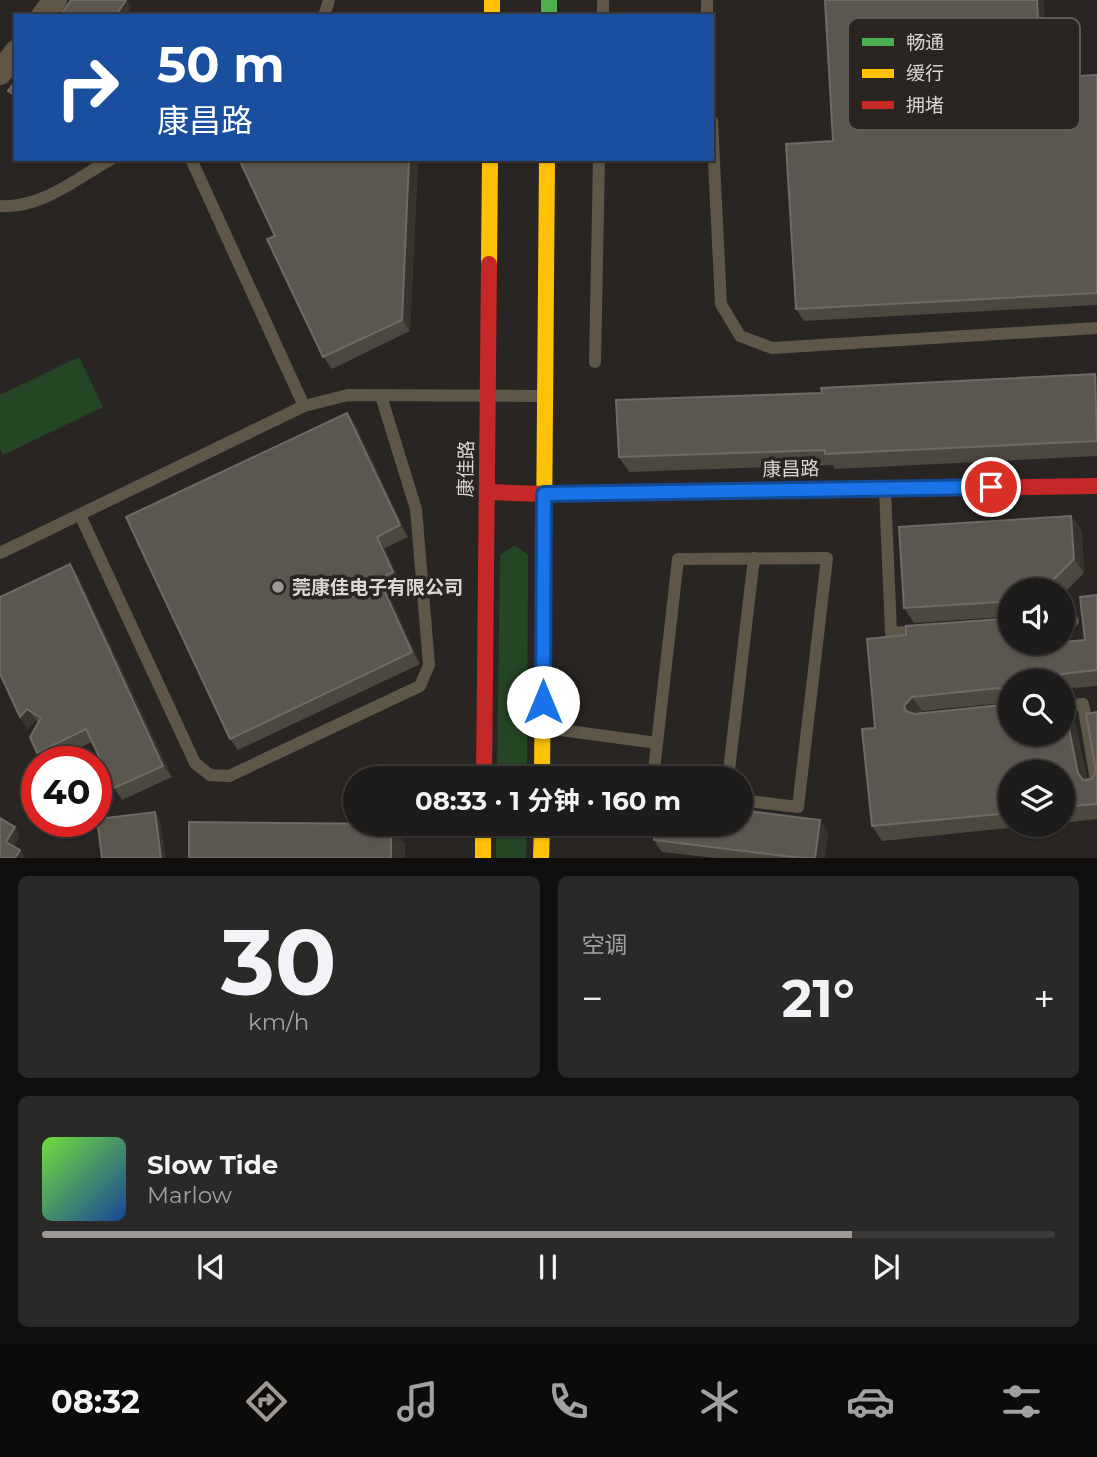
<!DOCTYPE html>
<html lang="zh">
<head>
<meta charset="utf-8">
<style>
  body { margin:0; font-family:Montserrat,"Noto Sans SC",sans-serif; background:#2b2927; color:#f1f3f6; height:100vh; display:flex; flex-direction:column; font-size:26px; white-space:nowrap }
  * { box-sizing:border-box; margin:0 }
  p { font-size:23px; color:#a1a1a2 }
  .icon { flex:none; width:38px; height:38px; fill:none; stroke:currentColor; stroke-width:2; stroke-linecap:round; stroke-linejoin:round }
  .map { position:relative; height:858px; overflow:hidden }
  .details { display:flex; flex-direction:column; gap:18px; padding:18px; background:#100f0e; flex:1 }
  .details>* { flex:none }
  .banner { position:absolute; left:14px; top:14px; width:700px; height:147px; border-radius:0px; box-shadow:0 2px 5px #0004,0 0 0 2px #3c3a39; background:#1a4fa0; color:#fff; overflow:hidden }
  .tools { position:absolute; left:998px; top:578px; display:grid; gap:14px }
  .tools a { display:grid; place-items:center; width:77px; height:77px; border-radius:50%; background:#1e1c1a; box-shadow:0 2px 5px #0004,0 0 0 2px #3c3a39; font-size:35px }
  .speed { position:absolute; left:21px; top:746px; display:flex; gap:14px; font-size:35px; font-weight:700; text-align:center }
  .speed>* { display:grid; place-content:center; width:91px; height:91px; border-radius:50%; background:#1e1c1a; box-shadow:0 2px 5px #0004,0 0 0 2px #3c3a39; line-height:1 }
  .speed .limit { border:10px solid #d22; background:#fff; color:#111 }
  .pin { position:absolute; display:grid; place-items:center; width:60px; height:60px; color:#fff; margin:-30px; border:4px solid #fff; border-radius:50%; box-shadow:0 2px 7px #0007 }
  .me { position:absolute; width:77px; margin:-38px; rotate:0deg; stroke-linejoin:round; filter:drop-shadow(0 0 5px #0008) }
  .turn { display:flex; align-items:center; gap:24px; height:147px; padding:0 28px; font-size:32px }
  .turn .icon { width:91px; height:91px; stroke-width:2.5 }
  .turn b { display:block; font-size:49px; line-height:60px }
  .big { font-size:52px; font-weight:700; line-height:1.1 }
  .details .card { flex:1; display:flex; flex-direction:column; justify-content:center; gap:10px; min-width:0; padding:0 24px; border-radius:10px; background:#2b2927 }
  .details .dial { align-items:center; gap:0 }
  .dial b { font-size:91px; line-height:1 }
  .song { display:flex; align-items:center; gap:21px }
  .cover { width:84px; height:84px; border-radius:10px; background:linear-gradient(135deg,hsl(100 70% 55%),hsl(220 70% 35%)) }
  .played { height:7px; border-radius:4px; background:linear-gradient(90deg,#9b9895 80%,#3c3a39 80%) }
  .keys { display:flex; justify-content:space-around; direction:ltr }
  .heat { display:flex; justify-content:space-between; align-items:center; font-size:38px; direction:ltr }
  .details .tiles { flex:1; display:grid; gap:18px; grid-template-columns:1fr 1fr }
  .card:last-child { grid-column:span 2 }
  .trip { position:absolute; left:343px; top:766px; width:410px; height:70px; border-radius:35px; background:#1e1c1a; box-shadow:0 2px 5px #0004,0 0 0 2px #3c3a39; font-weight:700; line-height:70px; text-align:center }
  .tab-bar { display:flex; height:112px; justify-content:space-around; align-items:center; background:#0c0b0a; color:#a1a1a2 }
  .tab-bar .icon { width:49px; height:49px }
  .tab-bar .on { color:#9b9895 }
  .tab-bar b { font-size:32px; color:#f1f3f6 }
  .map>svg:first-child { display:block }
</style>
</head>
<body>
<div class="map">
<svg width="1097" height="859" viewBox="0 0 1097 859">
  <rect width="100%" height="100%" fill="#282523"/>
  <!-- green -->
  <g fill="#254624">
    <polygon points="79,357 103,407 3,455 0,448 0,395"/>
    <polygon points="515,545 528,555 527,779 497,779 500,555"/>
    <polygon points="496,824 527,824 526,858 496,859"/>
  </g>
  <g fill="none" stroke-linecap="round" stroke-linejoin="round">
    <!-- lane -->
    <g stroke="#5e5748" stroke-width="12">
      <polyline points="707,0 707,16"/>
      <polyline points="324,16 329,0"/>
      <polyline points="603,16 603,0"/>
      <polyline points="712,121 721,304 740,336 772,348 1097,328"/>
      <polyline points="191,159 304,406"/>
      <path d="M0 206C41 209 76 179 111 159"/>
      <polyline points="595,362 599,159"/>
      <polyline points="885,490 891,633 922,631"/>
      <polyline points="80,515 195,763 210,775 229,776 420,686 429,665 416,509 381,396"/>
      <polyline points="0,553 304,406 348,395 542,396"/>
      <polyline points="1062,622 1073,621"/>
      <polyline points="1062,706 1083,704 1097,786"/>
      <polyline points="546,728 657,743"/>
      <polyline points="653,779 678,559 827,558 798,807 740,800"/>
      <polyline points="728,779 754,558"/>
    </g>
    <!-- street -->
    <g stroke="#5e5748" stroke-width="24">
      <polyline points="43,16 55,0"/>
      <polyline points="0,73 16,52"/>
    </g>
    <!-- fast -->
    <polyline stroke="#4caf50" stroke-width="16" points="549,0 549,16"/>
    <!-- slow -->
    <g stroke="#ffc107" stroke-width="16">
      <polyline points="492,0 492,16"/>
      <polyline points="489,264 490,159"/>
      <polyline points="542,779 547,159"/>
      <polyline points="483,824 483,859"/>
      <polyline points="541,859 542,824"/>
    </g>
    <!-- jam -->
    <g stroke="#c62828" stroke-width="16">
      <polyline points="487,492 544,494 1097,486"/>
      <polyline points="484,779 489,264"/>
    </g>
  </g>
  <!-- wall -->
  <g fill="#4c473f" fill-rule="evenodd">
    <polygon points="1097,75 1097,305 804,321 796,309 833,141 1049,77"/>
    <polygon points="239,159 418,159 410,331 332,369 323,357 275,236"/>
    <polygon points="1095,374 1097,377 1097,456 835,469 833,465 629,472 619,457 822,393"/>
    <polygon points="347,413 355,424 408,537 385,548 401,584 387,590 420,664 238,750 230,739"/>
    <path d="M1071 516 1082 531 1084 573 1062 595V590H1010V642H1039V644L1085 640 1097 595V686L1071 688V696L1062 698V681H1010L1073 714 1087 779H1092L1096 771 1097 712V819L1062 823V772H1010V824H1047L882 841 872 826 875 728 906 635 1001 619 1003 617 914 623 904 608ZM1003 703 1001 705 920 714 922 711Z"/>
    <polygon points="78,576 172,777 122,800 114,788 92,742 51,761 43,761 37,753 38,722 36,720 28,729 20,717"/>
    <polygon points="828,831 825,858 715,858 662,852 654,840"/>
  </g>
  <!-- shaded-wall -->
  <g fill="#37332d">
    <polygon points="126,0 127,0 132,7 126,16 116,16"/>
    <polygon points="1037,0 1044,0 1049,89 1041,78"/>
    <polygon points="409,159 418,159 410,331 402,320"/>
    <polygon points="1095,374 1097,377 1097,415"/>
    <polygon points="347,413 355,424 408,537 400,525"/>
    <polygon points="1071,516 1082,531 1084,573 1074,559"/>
    <polygon points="377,537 385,548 401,584 393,572"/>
    <polygon points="70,564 78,576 172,777 163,766"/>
    <polygon points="379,579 387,590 420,664 412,652"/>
    <polygon points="1061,674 1071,688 1071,696 1062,683"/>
    <polygon points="912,697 922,711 914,720 906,711 904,706"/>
    <polygon points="1063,699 1073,714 1088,787 1078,773"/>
    <polygon points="27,709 36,720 28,729 20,717"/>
    <polygon points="155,812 160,820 166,858 161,858"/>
    <polygon points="820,820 828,831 825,858 815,858"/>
    <polygon points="391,824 405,844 405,858 391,858"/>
    <polygon points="15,827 20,835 12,850 6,842"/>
    <polygon points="20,850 26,858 15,858"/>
  </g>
  <!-- building -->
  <g fill="#5b564f" stroke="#6f6a64" stroke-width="2" fill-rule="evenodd">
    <polygon points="71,0 126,0 116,15 117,16 60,16"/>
    <polygon points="825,0 1037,0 1041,78 1097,75 1097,293 796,309 786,144 833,141"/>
    <polygon points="16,80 16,96 8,91"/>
    <polygon points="239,159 409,159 402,320 323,357 267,239 275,236"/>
    <polygon points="1095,374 1097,441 825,454 825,450 619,457 616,400 822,393 821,388"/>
    <polygon points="347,413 400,525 377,537 393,572 379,579 412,652 230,739 126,517"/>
    <path d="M1071 516 1074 559 1043 590H1010V642H1030V645L1085 640 1080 597 1097 595V670L1061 674V681H1010V733H1062V699H1063L1078 773 1083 780 1092 779 1096 771 1086 714 1097 712V804L1062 807V772H1010V813L872 826 862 729 875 728 867 639 906 635V626L1001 619 1009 611 1007 605 999 602 904 608 899 527ZM999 688 1007 691 1009 696 1001 705 914 714 906 711 904 706 912 697Z"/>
    <polygon points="70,564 163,766 114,788 86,729 37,753 30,737 41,718 27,709 20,717 0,674 0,597"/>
    <polygon points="740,810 820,820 815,858 801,858 654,840 656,824 740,824"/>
    <polygon points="155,812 161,858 102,858 97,819"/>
    <polygon points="0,818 15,827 6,842 20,850 15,858 0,858"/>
    <polygon points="189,822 391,824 391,858 189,858"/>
  </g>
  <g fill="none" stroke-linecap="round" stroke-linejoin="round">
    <defs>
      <polyline id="route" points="543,702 544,494 991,487"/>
    </defs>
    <!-- route casing -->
    <use href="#route" stroke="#114b97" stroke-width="18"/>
    <!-- route -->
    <use href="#route" stroke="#1a73e8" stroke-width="12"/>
  </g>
  <!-- markers -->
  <circle fill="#9b9895" stroke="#2a2521" stroke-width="2.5" cx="278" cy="587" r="7"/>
  <g text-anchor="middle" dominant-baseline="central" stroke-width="7" stroke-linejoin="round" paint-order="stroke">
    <!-- street labels -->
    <g font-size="19" fill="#d9d6d3" stroke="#2a2521">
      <text transform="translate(466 469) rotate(-89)">康佳路</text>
      <text transform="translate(791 469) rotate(-1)">康昌路</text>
    </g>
    <!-- poi labels -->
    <g font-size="19" font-weight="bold" fill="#d9d6d3" stroke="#2a2521" text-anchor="start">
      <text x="292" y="587">莞康佳电子有限公司</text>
    </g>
  </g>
  <!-- legend -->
  <rect x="848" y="18" width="232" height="112" rx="10" fill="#2a2521" stroke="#5f5a56" stroke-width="2"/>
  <rect x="862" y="38" width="32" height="8" fill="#4caf50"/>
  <rect x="862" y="69" width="32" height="9" fill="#ffc107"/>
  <rect x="862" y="101" width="32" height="8" fill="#c62828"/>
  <g font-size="19" fill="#d9d6d3">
    <text x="906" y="49">畅通</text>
    <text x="906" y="80">缓行</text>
    <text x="906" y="112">拥堵</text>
  </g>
</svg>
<div class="tools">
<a><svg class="icon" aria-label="sound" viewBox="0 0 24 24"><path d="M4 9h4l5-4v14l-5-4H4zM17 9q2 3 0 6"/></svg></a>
<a><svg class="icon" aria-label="search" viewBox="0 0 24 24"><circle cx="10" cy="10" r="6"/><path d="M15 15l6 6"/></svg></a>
<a><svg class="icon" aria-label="layers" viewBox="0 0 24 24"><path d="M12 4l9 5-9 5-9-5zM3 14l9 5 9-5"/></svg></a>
</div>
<div class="speed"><div class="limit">40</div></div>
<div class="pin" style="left:991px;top:487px;background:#d93025"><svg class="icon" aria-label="arrive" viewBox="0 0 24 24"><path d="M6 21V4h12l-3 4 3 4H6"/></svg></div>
<svg class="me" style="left:543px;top:702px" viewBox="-20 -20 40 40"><circle r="19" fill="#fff"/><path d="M0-13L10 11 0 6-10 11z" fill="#1a73e8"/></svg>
<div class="trip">08:33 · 1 分钟 · 160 m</div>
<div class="banner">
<div class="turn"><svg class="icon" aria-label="right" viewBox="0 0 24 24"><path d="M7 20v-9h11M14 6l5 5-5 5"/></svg><div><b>50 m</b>康昌路</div></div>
</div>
</div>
<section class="details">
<div class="tiles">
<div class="card dial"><b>30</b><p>km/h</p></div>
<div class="card"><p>空调</p>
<div class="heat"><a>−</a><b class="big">21°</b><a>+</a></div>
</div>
<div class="card">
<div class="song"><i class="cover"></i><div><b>Slow Tide</b><p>Marlow</p></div></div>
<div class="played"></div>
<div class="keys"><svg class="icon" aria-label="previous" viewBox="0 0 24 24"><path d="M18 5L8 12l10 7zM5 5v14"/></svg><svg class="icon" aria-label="pause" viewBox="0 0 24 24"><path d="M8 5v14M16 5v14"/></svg><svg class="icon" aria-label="next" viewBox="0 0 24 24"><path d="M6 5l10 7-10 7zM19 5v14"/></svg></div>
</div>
</div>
</section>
<nav class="tab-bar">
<b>08:32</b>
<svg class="icon on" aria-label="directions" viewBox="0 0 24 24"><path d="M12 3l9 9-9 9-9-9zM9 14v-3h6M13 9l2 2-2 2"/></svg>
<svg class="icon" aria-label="music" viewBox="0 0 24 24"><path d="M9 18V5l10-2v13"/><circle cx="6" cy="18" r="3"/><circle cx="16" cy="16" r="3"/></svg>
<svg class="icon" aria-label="phone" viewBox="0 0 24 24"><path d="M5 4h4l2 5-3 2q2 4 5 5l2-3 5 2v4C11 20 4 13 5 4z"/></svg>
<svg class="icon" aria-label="climate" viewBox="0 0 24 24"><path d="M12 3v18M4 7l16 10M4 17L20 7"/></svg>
<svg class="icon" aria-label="car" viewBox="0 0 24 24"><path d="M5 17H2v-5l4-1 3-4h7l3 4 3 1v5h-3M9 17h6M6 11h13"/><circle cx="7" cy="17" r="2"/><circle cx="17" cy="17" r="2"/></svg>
<svg class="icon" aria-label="filters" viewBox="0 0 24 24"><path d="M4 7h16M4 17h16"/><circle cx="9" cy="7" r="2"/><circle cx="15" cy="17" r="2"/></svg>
</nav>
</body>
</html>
